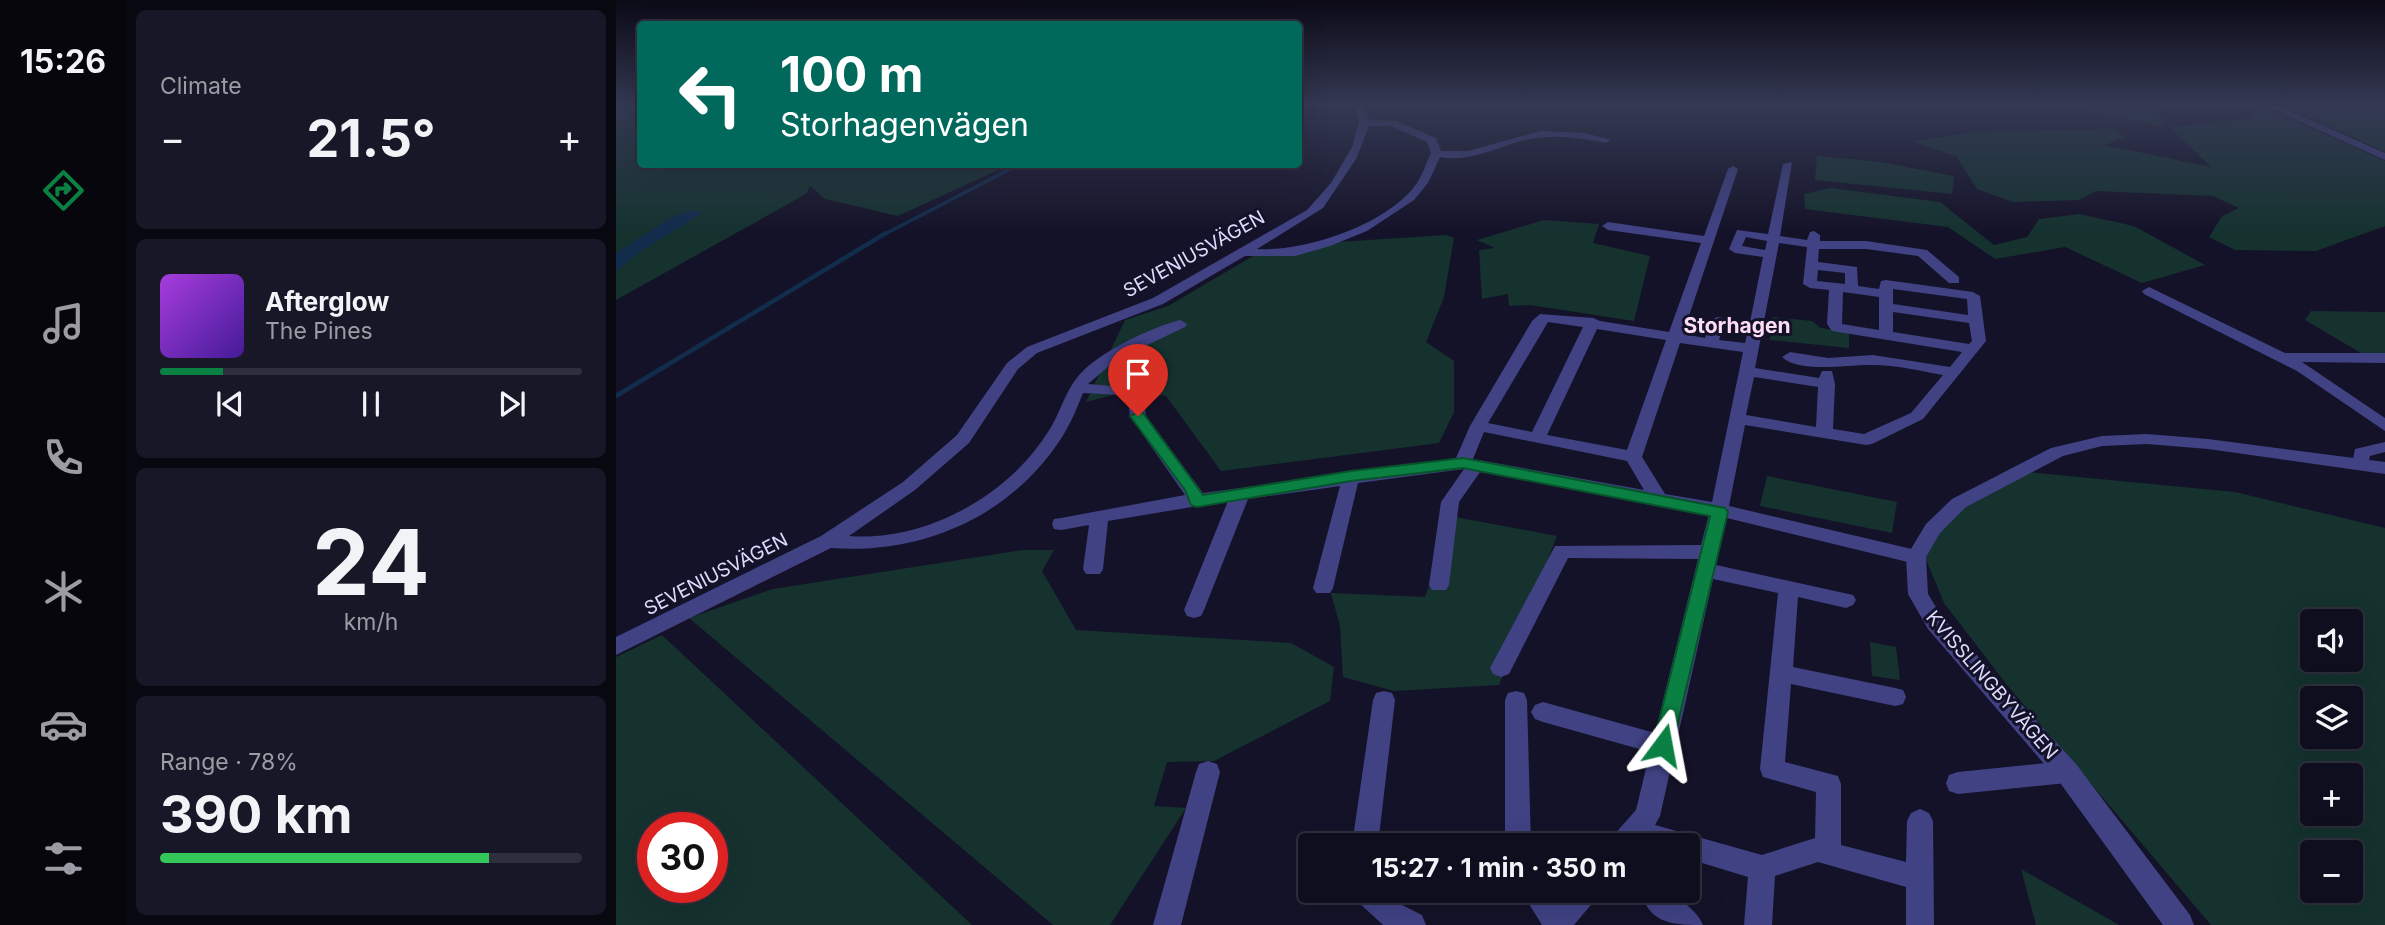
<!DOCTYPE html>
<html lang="en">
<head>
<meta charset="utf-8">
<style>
  body { margin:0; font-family:Inter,sans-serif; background:#181727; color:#f1f3f6; height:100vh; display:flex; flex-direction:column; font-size:26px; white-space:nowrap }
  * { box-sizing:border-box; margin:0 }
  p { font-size:23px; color:#9b9ca4 }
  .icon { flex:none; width:38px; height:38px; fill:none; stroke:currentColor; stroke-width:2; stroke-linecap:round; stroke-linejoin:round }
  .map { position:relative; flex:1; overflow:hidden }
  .panel { display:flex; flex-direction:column; gap:10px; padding:10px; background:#080810; width:490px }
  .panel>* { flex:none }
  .guide { position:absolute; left:21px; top:21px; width:665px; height:147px; border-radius:7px; box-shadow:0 7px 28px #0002,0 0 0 2px #2f2e3c; background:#00695c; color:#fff; overflow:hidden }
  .fabs { position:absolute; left:1684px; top:609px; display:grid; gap:14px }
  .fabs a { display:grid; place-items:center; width:63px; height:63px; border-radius:7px; background:#0f0e1e; box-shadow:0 7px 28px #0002,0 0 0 2px #2f2e3c; font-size:35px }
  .speed { position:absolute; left:21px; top:812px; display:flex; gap:14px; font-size:35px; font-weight:700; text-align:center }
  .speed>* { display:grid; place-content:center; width:91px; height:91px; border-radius:50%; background:#0f0e1e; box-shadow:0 7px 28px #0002,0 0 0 2px #2f2e3c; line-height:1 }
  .speed .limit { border:10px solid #d22; background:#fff; color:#111 }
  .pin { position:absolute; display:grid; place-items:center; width:60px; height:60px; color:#fff; margin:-72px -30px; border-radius:50% 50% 50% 0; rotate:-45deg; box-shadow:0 0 7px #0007 }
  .pin .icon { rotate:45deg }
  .me { position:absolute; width:77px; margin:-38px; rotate:13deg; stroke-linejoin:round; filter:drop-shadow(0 0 5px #0008) }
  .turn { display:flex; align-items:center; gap:24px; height:147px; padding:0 28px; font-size:32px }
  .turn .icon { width:91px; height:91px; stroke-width:2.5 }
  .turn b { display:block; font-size:49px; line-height:60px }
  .big { font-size:52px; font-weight:700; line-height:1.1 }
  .panel .card { flex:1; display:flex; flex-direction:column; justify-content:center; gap:10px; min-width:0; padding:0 24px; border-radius:10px; background:#181727 }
  .panel .dial { align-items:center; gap:0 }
  .dial b { font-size:91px; line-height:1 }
  .song { display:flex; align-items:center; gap:21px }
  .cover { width:84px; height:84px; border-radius:10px; background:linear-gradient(135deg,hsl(280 70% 55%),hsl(260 70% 35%)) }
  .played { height:7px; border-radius:4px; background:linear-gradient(90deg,#0b8043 15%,#2f2e3c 15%) }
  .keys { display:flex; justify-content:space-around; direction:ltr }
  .heat { display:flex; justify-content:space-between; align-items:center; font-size:38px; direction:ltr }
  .charge { height:10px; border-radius:5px; background:linear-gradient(90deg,#34c759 78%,#2f2e3c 0) }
  .trip { position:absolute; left:682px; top:833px; width:402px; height:70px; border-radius:7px; background:#0f0e1e; box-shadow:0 7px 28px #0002,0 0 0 2px #2f2e3c; font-weight:700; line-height:70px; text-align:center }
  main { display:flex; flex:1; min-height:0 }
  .menu { display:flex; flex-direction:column; width:126px; justify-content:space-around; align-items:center; background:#06060c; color:#9b9ca4 }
  .menu .icon { width:49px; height:49px }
  .menu .on { color:#0b8043 }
  .menu b { font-size:32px; color:#f1f3f6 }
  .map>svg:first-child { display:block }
</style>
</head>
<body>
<main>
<nav class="menu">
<b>15:26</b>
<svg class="icon on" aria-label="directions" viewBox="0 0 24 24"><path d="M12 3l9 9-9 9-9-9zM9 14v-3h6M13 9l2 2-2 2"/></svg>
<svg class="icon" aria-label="music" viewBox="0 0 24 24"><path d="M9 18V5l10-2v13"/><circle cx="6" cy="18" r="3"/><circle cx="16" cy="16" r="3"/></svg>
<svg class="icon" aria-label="phone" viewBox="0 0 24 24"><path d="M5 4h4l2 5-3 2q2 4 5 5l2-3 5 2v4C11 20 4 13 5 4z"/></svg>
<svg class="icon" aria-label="climate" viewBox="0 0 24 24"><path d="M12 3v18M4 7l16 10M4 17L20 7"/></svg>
<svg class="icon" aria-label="car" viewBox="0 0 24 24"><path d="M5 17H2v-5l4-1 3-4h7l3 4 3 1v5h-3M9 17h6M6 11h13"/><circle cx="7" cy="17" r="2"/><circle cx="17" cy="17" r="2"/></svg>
<svg class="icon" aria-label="filters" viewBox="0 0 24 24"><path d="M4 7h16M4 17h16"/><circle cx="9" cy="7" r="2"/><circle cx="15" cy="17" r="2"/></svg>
</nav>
<section class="panel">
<div class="card"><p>Climate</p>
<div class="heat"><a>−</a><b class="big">21.5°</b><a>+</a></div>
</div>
<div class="card">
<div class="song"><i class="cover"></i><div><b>Afterglow</b><p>The Pines</p></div></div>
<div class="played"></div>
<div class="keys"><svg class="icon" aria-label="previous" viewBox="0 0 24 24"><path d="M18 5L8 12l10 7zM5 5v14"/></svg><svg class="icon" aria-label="pause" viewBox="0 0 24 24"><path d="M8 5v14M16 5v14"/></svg><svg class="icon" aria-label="next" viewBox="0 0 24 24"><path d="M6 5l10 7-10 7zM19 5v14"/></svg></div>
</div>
<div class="card dial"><b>24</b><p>km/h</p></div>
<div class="card"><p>Range · 78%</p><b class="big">390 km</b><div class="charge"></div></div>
</section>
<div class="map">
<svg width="1769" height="925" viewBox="0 0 1769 925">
  <rect width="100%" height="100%" fill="#141228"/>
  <!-- green -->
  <g fill="#15322f" fill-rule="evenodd">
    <polygon points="0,104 24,104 24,164 393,165 282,216 209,199 194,186 190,194 0,300"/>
    <polygon points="1462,104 1539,104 1550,125 1545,127 1473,111"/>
    <polygon points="1672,104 1769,104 1769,152 1679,110"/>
    <polygon points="1647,107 1769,161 1769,226 1700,251 1619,250 1593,237 1606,216 1623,208 1597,196 1480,191 1463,200 1397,202 1361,189 1341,157 1297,141 1360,132 1497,129 1509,137 1488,145 1595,167 1554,127 1631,119"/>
    <polygon points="1201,156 1264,162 1338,176 1336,194 1199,180"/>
    <polygon points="1215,188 1324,202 1378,245 1411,237 1423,219 1463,214 1518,226 1589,265 1526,283 1449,247 1379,259 1332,227 1189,209 1188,194"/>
    <polygon points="928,220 983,224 977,243 1034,256 1018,321 914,305 893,306 892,294 866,299 863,250 879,248 861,240"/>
    <polygon points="830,235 838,238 828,297 810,342 838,361 838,412 823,443 605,471 550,396 512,391 470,402 509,320 552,306 644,252 721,242"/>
    <polygon points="1695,311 1769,312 1769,353 1745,353 1689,320"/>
    <polygon points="1156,317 1196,321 1205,328 1233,332 1233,348 1154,340"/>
    <path d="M1412 472 1619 492 1769 528V925H1595L1391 685 1328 603 1306 550 1335 514ZM1696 621H1734V660H1696ZM1696 698H1734V737H1696ZM1696 775H1734V814H1696ZM1696 852H1734V891H1696Z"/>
    <polygon points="1151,476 1281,502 1276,533 1144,506"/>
    <polygon points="839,517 941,536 883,685 778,691 727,677 724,626 715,593 809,597"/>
    <polygon points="406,550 438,550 426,571 460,630 675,643 718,667 714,701 598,761 551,762 538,806 570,808 494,925 437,925 73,618 157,589"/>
    <path d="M46 635 356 925H0V657ZM37 828H96V887H37Z"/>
    <polygon points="1254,642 1280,647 1284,680 1256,676"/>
    <polygon points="1405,869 1503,925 1420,925"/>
  </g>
  <!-- water -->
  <polygon fill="#122c4c" points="72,211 83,211 85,214 25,251 0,271 0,253 53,219"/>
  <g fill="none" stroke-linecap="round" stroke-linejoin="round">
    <!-- stream-far1 -->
    <g stroke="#122c4c" stroke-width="3.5">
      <polyline points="682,104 688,104"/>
      <polyline points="267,235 404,164"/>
    </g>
    <!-- stream -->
    <polyline stroke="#122c4c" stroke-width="4.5" points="0,396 270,233"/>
    <!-- minor -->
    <g fill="#404284" fill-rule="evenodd">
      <path d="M739 104H747L753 120 780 121 820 138 825 151H852L925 131 969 133 995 140 990 143C963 137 935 134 909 140 880 147 853 163 824 157L812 183 798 200 751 231 714 246 679 256H629L547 304 421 353 402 369 353 443 299 490 233 536C309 542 392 496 432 432 445 413 449 389 466 372 486 351 536 327 564 320L571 324 569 327 500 360 472 384 518 388 528 401 530 416 587 493 728 474 735 470 741 472 840 458 854 426 916 321 924 314 977 318 984 321 1053 332 1085 243 992 230 986 226 992 222 1088 236 1112 169 1117 166 1122 169 1067 334 1089 338 1094 321 1101 317 1134 322 1147 257 1119 253 1113 249 1121 230 1152 234 1167 164 1176 162 1164 236 1191 240 1194 232 1198 231 1204 235V241H1250L1311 250 1343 277V283H1333L1302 256 1250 249H1203L1202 262 1241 267 1242 286 1263 289 1265 281 1270 280 1357 292 1364 296 1370 341 1307 419 1256 444 1250 445 1129 425 1113 506 1300 550 1307 552 1310 557 1307 562 1300 564 1111 518 1100 565 1237 595 1240 600 1237 605 1230 608 1182 597 1177 667 1279 688 1287 690 1290 697 1287 704 1279 706 1175 684 1169 762 1222 776 1225 784V845L1290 862 1291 821 1295 813 1304 809 1313 813 1317 821 1318 925H1290V887L1202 862 1159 876 1156 925H1128L1132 877 1073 859V845H993L997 836 1020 810 1034 752 927 722 919 719 915 712 919 705 927 702 1039 733 1082 559 952 558 893 674 885 677 877 674 874 668 939 546 1085 545 1093 514 864 472 843 502 833 585 830 590H816L813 585 825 502 848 469 742 483 717 588 714 593H700L697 588 724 486 632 499 588 610 585 616 578 618 571 616 568 610 612 501 492 521 487 569 484 574H470L467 569 473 525 445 530 438 529 436 524 438 519 445 518 569 495 514 416 512 402 507 395 467 393C461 408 455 423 446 437 396 516 306 555 215 548L0 655V637L205 536 287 482 341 435 391 363 411 347 537 298 691 210 715 183 736 147 743 122ZM753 126H775L811 142 815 153C810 163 807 174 801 183 773 224 689 252 641 249L707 208 740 159ZM1130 237 1151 241 1149 250 1126 246ZM1163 243 1191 247 1187 284 1194 288 1213 290 1211 324 1216 331 1346 352 1334 367 1257 355 1212 358 1174 352 1166 357C1184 374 1234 364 1257 365 1280 365 1304 371 1327 375L1295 413 1248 434 1217 429 1219 384 1216 371H1206L1203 378 1139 368ZM1202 270 1229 273V284L1201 281ZM1277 289 1351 299 1352 315 1277 304ZM1227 292 1263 297V330L1226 324ZM1277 312 1353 323 1356 341 1353 344 1277 332ZM932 322 967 327 916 432 872 423ZM1107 326 1132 330 1129 343 1103 340ZM981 329 1050 340 1011 450 931 435ZM1064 343 1127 352 1096 502 1049 494 1026 457ZM1138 377 1202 387 1200 427 1130 415ZM868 432 1011 461 1028 490 857 459ZM1097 579 1162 593 1144 769 1147 777 1200 792 1199 838 1146 855 1039 825 1044 816Z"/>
      <polygon points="1646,104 1658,104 1769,153 1769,160"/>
      <polygon points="1533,287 1669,353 1769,353 1769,363 1686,362 1769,418 1769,431 1681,371 1528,294 1526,291"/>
      <polygon points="1769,442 1769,452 1754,456 1751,468 1739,468 1736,464 1739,449"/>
      <polygon points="768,691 776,693 779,700 762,845 736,845 757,700 760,693"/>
      <polygon points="900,691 908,693 911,700 915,845 889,845 889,700 892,693"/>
      <polygon points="592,761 601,764 604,772 565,925 537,925 580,772 583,764"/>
      <polygon points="1451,761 1460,764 1463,772 1460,780 1451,783 1342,794 1333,791 1330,783 1333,775 1342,772"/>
      <polygon points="736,891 768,891 780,902 806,915 810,925 767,925 740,900"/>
      <polygon points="905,891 936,891 943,900 951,891 983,891 979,900 958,925 926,925"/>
      <path d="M1040 891C1057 891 1081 910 1087 925 1063 925 1040 925 1029 903L1033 893Z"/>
    </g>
    <!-- tertiary -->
    <polygon fill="#404284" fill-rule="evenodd" points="1531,434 1592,439 1769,462 1769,474 1592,449 1531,444 1486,446 1447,456 1350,507 1324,533 1310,557 1312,594 1326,617 1460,764 1574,915 1578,925 1547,925 1442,780 1312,629 1292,594 1290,557 1310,524 1336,499 1435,448 1486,436"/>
  </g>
  <!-- sky -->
  <linearGradient id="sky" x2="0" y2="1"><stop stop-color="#0b0a16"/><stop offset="0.45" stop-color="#343953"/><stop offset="1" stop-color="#343953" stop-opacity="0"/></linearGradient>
  <rect width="1769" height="233" fill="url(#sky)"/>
  <!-- route -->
  <polygon fill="#0b8043" stroke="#07532c" stroke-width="2" points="522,412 527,413 587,495 735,471 847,458 1109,508 1112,512 1055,752 1047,755 1040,752 1037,745 1094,516 847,468 735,481 581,507 575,505 569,490 514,416"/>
  <g text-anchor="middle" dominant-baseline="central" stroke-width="6" stroke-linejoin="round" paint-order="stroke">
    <!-- street labels -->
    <g font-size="19" fill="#dddbfd" stroke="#141228">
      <text transform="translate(578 254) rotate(-29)">SEVENIUSVÄGEN</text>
      <text transform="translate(100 574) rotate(-27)">SEVENIUSVÄGEN</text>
      <text transform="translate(1376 685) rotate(49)">KVISSLINGBYVÄGEN</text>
    </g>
    <!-- neighbourhood labels -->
    <g font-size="21" font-weight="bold" fill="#fdddf4" stroke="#141228">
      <text x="1121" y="325">Storhagen</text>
    </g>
  </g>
</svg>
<div class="fabs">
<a><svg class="icon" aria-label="sound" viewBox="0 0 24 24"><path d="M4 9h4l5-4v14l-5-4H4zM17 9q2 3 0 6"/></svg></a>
<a><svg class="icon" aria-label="layers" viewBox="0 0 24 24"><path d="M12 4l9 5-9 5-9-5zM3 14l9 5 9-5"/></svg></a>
<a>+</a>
<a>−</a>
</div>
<div class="speed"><div class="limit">30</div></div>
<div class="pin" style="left:522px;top:416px;background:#d93025"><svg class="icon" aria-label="arrive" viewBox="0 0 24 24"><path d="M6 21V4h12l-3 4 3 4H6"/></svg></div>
<svg class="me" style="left:1047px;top:745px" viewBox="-20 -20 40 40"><path d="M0-17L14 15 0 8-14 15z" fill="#0b8043" stroke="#fff" stroke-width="4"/></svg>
<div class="trip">15:27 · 1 min · 350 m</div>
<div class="guide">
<div class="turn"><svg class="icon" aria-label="left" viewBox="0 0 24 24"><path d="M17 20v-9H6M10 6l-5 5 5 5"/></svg><div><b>100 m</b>Storhagenvägen</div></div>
</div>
</div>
</main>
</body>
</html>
